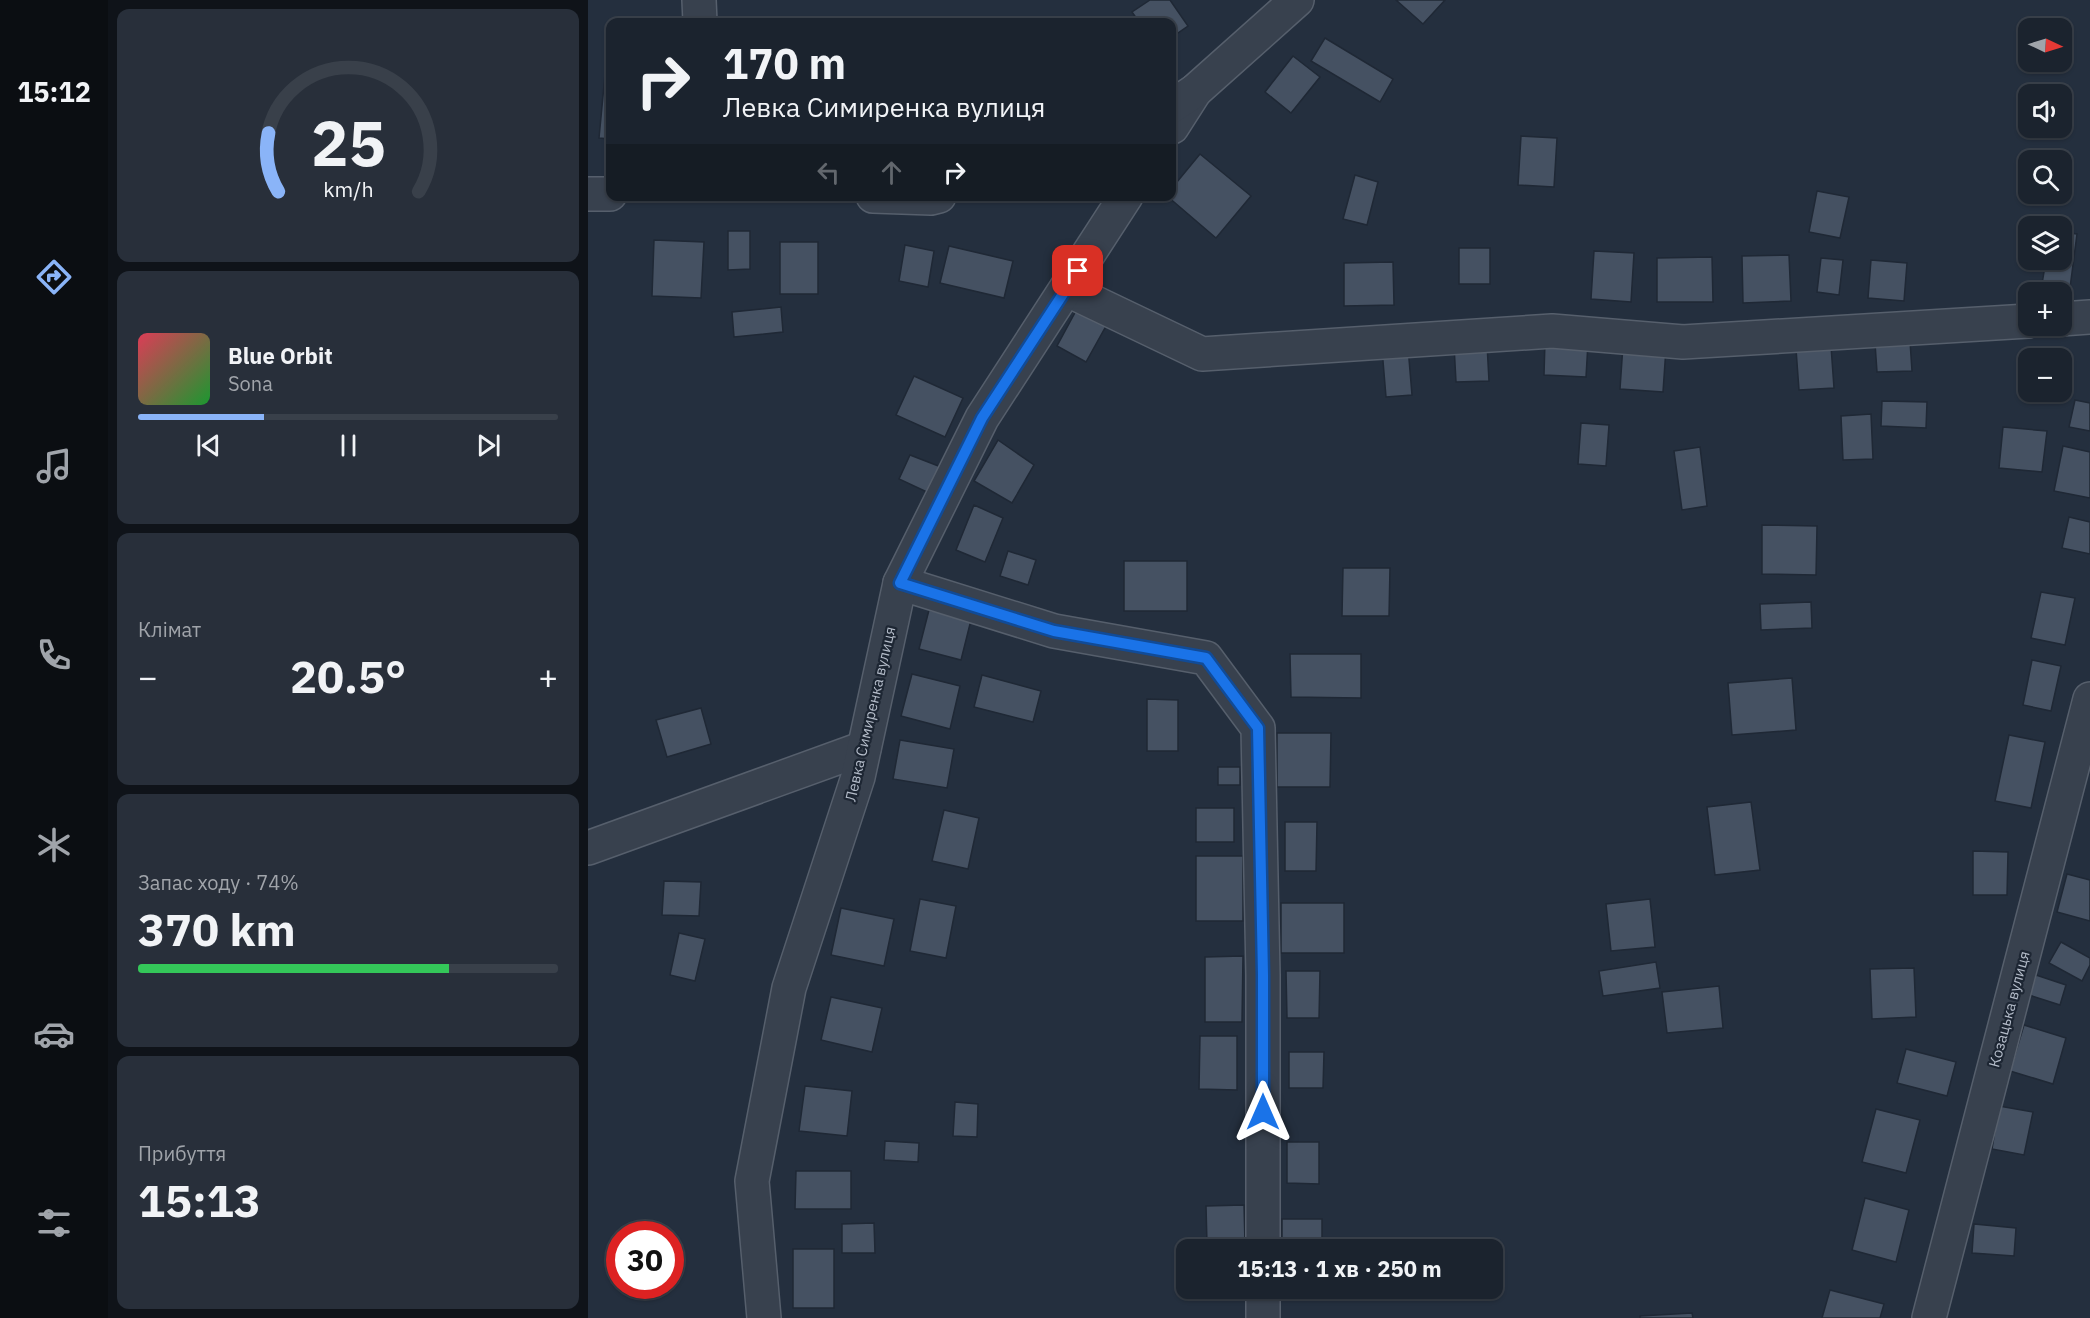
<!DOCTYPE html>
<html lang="uk">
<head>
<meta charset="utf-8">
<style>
  body { margin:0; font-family:"IBM Plex Sans",sans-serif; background:#282f3a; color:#f1f3f6; height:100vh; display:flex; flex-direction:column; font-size:22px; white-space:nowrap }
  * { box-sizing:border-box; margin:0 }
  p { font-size:20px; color:#a0a4aa }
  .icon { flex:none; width:33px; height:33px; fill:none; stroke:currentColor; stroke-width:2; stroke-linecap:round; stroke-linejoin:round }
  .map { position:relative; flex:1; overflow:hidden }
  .sheet { display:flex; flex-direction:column; gap:9px; padding:9px; background:#0f1319; width:480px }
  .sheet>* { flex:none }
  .guide { position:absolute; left:18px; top:18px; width:570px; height:183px; border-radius:12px; box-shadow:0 2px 4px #0004,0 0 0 2px #39404a; background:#1b232e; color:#f1f3f6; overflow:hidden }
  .needle { width:39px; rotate:94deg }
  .fabs { position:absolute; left:1430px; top:18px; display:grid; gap:12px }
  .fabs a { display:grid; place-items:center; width:54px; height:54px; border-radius:12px; background:#1b232e; box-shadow:0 2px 4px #0004,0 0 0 2px #39404a; font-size:30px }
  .speed { position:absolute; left:18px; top:1221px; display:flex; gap:12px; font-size:30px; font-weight:700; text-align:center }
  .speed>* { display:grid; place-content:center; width:78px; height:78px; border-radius:50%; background:#1b232e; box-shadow:0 2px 4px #0004,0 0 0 2px #39404a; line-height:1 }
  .speed .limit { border:9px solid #d22; background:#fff; color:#111 }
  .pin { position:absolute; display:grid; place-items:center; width:51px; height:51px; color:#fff; margin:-26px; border-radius:12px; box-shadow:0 3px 9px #0006 }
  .me { position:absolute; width:66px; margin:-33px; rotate:0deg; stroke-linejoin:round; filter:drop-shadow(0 0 4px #0008) }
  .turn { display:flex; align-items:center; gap:21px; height:126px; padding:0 18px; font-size:27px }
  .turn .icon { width:78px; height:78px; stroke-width:2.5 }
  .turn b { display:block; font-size:42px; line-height:51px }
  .lanes { display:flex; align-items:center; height:57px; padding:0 18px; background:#0003; justify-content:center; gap:30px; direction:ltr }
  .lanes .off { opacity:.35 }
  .big { font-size:45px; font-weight:700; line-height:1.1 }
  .sheet .tile { flex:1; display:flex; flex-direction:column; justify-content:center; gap:9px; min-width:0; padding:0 21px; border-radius:12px; background:#282f3a }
  .sheet .dial { align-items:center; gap:0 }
  .dial svg { height:156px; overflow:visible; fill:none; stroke:#39404a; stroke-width:7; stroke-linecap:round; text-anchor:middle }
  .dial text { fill:#f1f3f6; stroke:none }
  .song { display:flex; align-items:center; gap:18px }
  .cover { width:72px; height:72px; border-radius:9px; background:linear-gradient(135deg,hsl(350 70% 55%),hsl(130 70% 35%)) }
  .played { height:6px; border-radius:3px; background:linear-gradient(90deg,#8ab4f8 30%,#39404a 30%) }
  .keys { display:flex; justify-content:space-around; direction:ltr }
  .heat { display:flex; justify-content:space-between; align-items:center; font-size:33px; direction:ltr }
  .charge { height:9px; border-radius:4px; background:linear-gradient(90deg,#34c759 74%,#39404a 0) }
  .trip { position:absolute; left:588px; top:1239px; width:327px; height:60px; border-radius:12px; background:#1b232e; box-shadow:0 2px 4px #0004,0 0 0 2px #39404a; font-weight:700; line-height:60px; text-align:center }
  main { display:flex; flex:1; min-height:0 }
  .tab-bar { display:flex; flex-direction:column; width:108px; justify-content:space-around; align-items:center; background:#0b0e12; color:#a0a4aa }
  .tab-bar .icon { width:42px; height:42px }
  .tab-bar .active { color:#8ab4f8 }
  .tab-bar b { font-size:27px; color:#f1f3f6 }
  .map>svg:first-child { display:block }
</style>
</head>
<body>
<main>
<nav class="tab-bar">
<b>15:12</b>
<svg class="icon active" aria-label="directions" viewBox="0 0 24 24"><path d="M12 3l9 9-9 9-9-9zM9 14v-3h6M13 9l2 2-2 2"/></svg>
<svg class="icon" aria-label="music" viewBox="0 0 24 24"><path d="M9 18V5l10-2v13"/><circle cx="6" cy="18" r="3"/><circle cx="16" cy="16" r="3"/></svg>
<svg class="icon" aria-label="phone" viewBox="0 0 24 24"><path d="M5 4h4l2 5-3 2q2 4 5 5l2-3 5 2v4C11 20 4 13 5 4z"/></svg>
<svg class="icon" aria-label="climate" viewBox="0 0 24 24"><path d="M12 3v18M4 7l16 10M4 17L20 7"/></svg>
<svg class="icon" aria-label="car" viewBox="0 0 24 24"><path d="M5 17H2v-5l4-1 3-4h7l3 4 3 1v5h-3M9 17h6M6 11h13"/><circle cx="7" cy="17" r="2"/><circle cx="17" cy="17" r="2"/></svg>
<svg class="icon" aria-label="filters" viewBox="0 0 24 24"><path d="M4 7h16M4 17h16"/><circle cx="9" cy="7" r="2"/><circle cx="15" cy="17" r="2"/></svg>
</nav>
<section class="sheet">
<div class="tile dial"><svg viewBox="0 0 100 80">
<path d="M14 69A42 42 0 1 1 86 69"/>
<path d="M14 69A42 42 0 0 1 9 39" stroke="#8ab4f8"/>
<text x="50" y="56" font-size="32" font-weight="700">25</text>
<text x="50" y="72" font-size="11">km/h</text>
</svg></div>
<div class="tile">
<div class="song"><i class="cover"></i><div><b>Blue Orbit</b><p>Sona</p></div></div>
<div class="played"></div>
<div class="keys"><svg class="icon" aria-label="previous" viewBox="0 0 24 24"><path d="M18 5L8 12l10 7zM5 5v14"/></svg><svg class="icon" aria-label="pause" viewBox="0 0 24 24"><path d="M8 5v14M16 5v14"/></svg><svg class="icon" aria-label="next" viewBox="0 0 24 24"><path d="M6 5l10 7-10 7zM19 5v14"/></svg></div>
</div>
<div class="tile"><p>Клімат</p>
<div class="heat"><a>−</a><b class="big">20.5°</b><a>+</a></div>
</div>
<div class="tile"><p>Запас ходу · 74%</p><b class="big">370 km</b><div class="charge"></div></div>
<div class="tile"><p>Прибуття</p><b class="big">15:13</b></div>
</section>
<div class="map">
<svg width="1502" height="1318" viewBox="0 0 1502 1318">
  <rect width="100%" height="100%" fill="#242f3e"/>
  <!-- building -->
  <g fill="#455162" stroke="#1f2835" stroke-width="1.5">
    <polygon points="562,0 582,0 600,26 584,37 584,22 551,22 544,12"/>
    <polygon points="808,0 857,0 835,24"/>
    <polygon points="737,38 805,79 792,102 723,61"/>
    <polygon points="705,56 732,77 703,113 677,92"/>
    <polygon points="17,75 22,76 22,139 11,138"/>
    <polygon points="933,136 969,138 966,187 930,185"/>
    <polygon points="612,154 663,196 628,238 579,196 584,196 584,188"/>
    <polygon points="767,175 790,182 779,225 755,219"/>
    <polygon points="1229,191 1261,197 1252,238 1221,232"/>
    <polygon points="140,231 162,231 162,269 140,270"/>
    <polygon points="1473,232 1489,234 1482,288 1454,284 1458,260 1473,260"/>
    <polygon points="66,240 116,242 113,298 64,296"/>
    <rect x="192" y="242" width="38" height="52"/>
    <polygon points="317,245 346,251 340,287 311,281"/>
    <polygon points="361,246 425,261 416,298 352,283"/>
    <rect x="871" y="248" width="31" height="36"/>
    <polygon points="1006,251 1046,253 1043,302 1003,299"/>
    <polygon points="1201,255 1203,301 1155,303 1154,256"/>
    <polygon points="1124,257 1125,302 1069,302 1069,258"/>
    <polygon points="1233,258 1255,260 1251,295 1229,292"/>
    <polygon points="1283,260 1319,263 1316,301 1280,298"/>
    <polygon points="805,262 806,305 756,306 756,263"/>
    <polygon points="193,307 195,332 146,337 144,312"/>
    <polygon points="489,309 518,326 498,362 469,346"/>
    <polygon points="957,341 1000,343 998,377 956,375"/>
    <polygon points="1322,341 1324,371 1289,372 1287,343"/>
    <polygon points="899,344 901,381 868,382 866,345"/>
    <polygon points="1035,345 1078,348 1075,392 1032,389"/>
    <polygon points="1243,346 1246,388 1211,390 1208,349"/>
    <polygon points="820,347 824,395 798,397 794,349"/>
    <polygon points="326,376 375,398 357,437 308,415"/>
    <polygon points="1487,400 1502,403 1502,431 1481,427"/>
    <polygon points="1294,401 1339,402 1338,428 1293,426"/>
    <polygon points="1283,414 1285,459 1255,460 1253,416"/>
    <polygon points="993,423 1021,425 1018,466 990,464"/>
    <polygon points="1415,427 1459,431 1454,472 1411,468"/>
    <polygon points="410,440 446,465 424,503 386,481"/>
    <polygon points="1475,446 1502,452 1502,498 1466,491"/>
    <polygon points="1112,447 1119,506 1094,510 1086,451"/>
    <polygon points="322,455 353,467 341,493 311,479"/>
    <polygon points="386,505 415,518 397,562 368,550"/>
    <polygon points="1481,517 1502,522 1502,554 1474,548"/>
    <polygon points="1174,525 1229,526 1228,575 1174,574"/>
    <polygon points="420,551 448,560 440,585 412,576"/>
    <rect x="536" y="561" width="63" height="50"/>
    <polygon points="755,568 802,568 801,616 754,616"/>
    <polygon points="1453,592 1487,598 1477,645 1443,638"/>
    <polygon points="1223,602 1224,628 1173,630 1172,604"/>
    <polygon points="341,610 383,620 373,660 331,649"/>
    <polygon points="702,654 773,654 773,698 703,697"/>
    <polygon points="1444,660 1473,666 1463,711 1435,705"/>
    <polygon points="324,674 372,686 362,729 313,716"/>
    <polygon points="394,675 453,691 445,722 386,707"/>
    <polygon points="1204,678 1208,730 1144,735 1140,683"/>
    <polygon points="559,699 590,700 590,751 559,751"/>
    <polygon points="113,708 123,744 79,757 68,720"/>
    <polygon points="689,733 743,733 742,787 689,787"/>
    <polygon points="1421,735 1457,742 1443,808 1407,801"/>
    <polygon points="312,740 366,749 359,788 305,779"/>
    <rect x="630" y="767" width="22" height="18"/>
    <polygon points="1163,802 1172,870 1127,875 1119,807"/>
    <rect x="608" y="808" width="38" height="34"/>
    <polygon points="356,810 391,818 380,869 344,861"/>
    <polygon points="697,822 729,822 728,871 697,871"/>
    <polygon points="1385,851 1420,852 1419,895 1385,895"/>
    <rect x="608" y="856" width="47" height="65"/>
    <polygon points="1479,874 1502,880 1502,921 1469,912"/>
    <polygon points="76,881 113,882 111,916 74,915"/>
    <polygon points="332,899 368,906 358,958 322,951"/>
    <polygon points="1062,899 1067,947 1023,951 1018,904"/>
    <rect x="693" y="903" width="63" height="50"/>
    <polygon points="253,908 306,919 296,966 243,955"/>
    <polygon points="91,933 117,939 107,981 82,975"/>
    <polygon points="1473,942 1502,958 1502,965 1494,981 1461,963"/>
    <polygon points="655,956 654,1022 617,1022 617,957"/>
    <polygon points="1068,962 1072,988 1015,996 1011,971"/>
    <polygon points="1326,968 1328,1017 1284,1019 1282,969"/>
    <polygon points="698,971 732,971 731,1018 699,1018"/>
    <polygon points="1448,975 1478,985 1472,1005 1441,995"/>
    <polygon points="1131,986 1135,1028 1079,1033 1074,992"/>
    <polygon points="243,997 294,1008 284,1052 233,1040"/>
    <polygon points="1436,1025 1478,1038 1465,1084 1422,1071"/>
    <polygon points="612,1036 649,1036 649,1090 611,1089"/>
    <polygon points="1318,1049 1368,1062 1359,1096 1309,1083"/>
    <polygon points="701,1052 736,1052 735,1088 701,1088"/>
    <polygon points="217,1086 264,1091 259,1136 211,1131"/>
    <polygon points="367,1102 390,1104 389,1137 365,1136"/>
    <polygon points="1411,1106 1445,1112 1436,1155 1404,1149"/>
    <polygon points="1288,1109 1332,1120 1318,1173 1274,1162"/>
    <polygon points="297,1141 331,1143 330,1162 296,1160"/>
    <polygon points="699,1142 731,1142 731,1184 699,1183"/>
    <polygon points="208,1171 263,1171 263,1209 207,1209"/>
    <polygon points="1277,1198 1321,1210 1308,1262 1264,1250"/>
    <polygon points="656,1205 657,1243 619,1244 618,1206"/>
    <rect x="694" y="1219" width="40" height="31"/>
    <polygon points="286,1223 287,1253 254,1253 254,1224"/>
    <polygon points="1386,1224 1428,1228 1426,1256 1384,1253"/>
    <rect x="205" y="1249" width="41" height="59"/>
    <polygon points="1242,1290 1296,1304 1292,1318 1234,1318"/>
    <polygon points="1104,1313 1105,1318 1052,1318 1052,1316"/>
  </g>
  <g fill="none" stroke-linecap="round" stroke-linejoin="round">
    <defs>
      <g id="minor">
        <polyline points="111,0 112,22"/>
        <polyline points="584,127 607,91"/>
        <polyline points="478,289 614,354 964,331 1095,342 1440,321"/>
        <polyline points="1473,319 1502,317"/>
        <polyline points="312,583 466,631 618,658 670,728 675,975 675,1250"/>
        <polyline points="0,848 276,748"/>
        <polyline points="176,1318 164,1181 201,988 270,777 312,583 394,418 538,196"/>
        <polyline points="675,1318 675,1288"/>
        <polyline points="1341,1318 1502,699"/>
      </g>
      <g id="tertiary">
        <polyline points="584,106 607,91 709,0"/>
        <polyline points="0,194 22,194"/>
        <polyline points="285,196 343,198 351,196"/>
      </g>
    </defs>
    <!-- minor casing -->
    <use href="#minor" stroke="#565f6c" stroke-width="36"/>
    <!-- tertiary casing -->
    <use href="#tertiary" stroke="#565f6c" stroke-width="36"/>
    <!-- minor -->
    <use href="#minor" stroke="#38414e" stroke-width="33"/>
    <!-- tertiary -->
    <use href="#tertiary" stroke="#38414e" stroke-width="33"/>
  </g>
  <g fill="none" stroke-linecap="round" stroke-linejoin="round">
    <defs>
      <polyline id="route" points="490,271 394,418 312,583 466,631 618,658 670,728 675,975 675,1112"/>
    </defs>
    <!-- route casing -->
    <use href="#route" stroke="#114b97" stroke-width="15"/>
    <!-- route -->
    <use href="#route" stroke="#1a73e8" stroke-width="10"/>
  </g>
  <g text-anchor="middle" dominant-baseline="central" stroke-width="4.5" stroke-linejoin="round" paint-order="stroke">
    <!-- street labels -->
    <g font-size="15" fill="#b4bcc9" stroke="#1d2633">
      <text transform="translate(282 714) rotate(-77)">Левка Симиренка вулиця</text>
      <text transform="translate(1421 1009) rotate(-75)">Козацька вулиця</text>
    </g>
  </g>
</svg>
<div class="fabs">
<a><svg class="needle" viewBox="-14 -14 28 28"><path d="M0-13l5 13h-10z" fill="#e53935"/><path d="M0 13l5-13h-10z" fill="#a0a4aa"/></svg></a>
<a><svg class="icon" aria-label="sound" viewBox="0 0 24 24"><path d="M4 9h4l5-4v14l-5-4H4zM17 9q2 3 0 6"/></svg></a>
<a><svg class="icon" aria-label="search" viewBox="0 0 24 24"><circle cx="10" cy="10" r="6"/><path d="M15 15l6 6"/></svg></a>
<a><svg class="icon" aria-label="layers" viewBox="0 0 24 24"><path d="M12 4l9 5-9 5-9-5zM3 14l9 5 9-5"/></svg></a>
<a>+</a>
<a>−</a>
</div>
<div class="speed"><div class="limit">30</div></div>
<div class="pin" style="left:490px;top:271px;background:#d93025"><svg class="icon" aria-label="arrive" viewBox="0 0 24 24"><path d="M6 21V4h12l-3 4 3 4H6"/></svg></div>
<svg class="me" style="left:675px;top:1112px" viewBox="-20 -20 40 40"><path d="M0-17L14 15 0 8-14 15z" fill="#1a73e8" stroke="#fff" stroke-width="4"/></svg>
<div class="trip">15:13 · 1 хв · 250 m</div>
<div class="guide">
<div class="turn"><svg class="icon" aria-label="right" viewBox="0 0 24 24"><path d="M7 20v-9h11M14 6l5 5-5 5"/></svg><div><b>170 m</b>Левка Симиренка вулиця</div></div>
<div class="lanes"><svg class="icon off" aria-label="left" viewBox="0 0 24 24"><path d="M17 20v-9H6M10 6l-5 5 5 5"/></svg><svg class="icon off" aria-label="ahead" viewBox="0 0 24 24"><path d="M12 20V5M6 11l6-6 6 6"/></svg><svg class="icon" aria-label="right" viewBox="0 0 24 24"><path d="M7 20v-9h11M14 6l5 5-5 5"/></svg></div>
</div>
</div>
</main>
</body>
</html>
